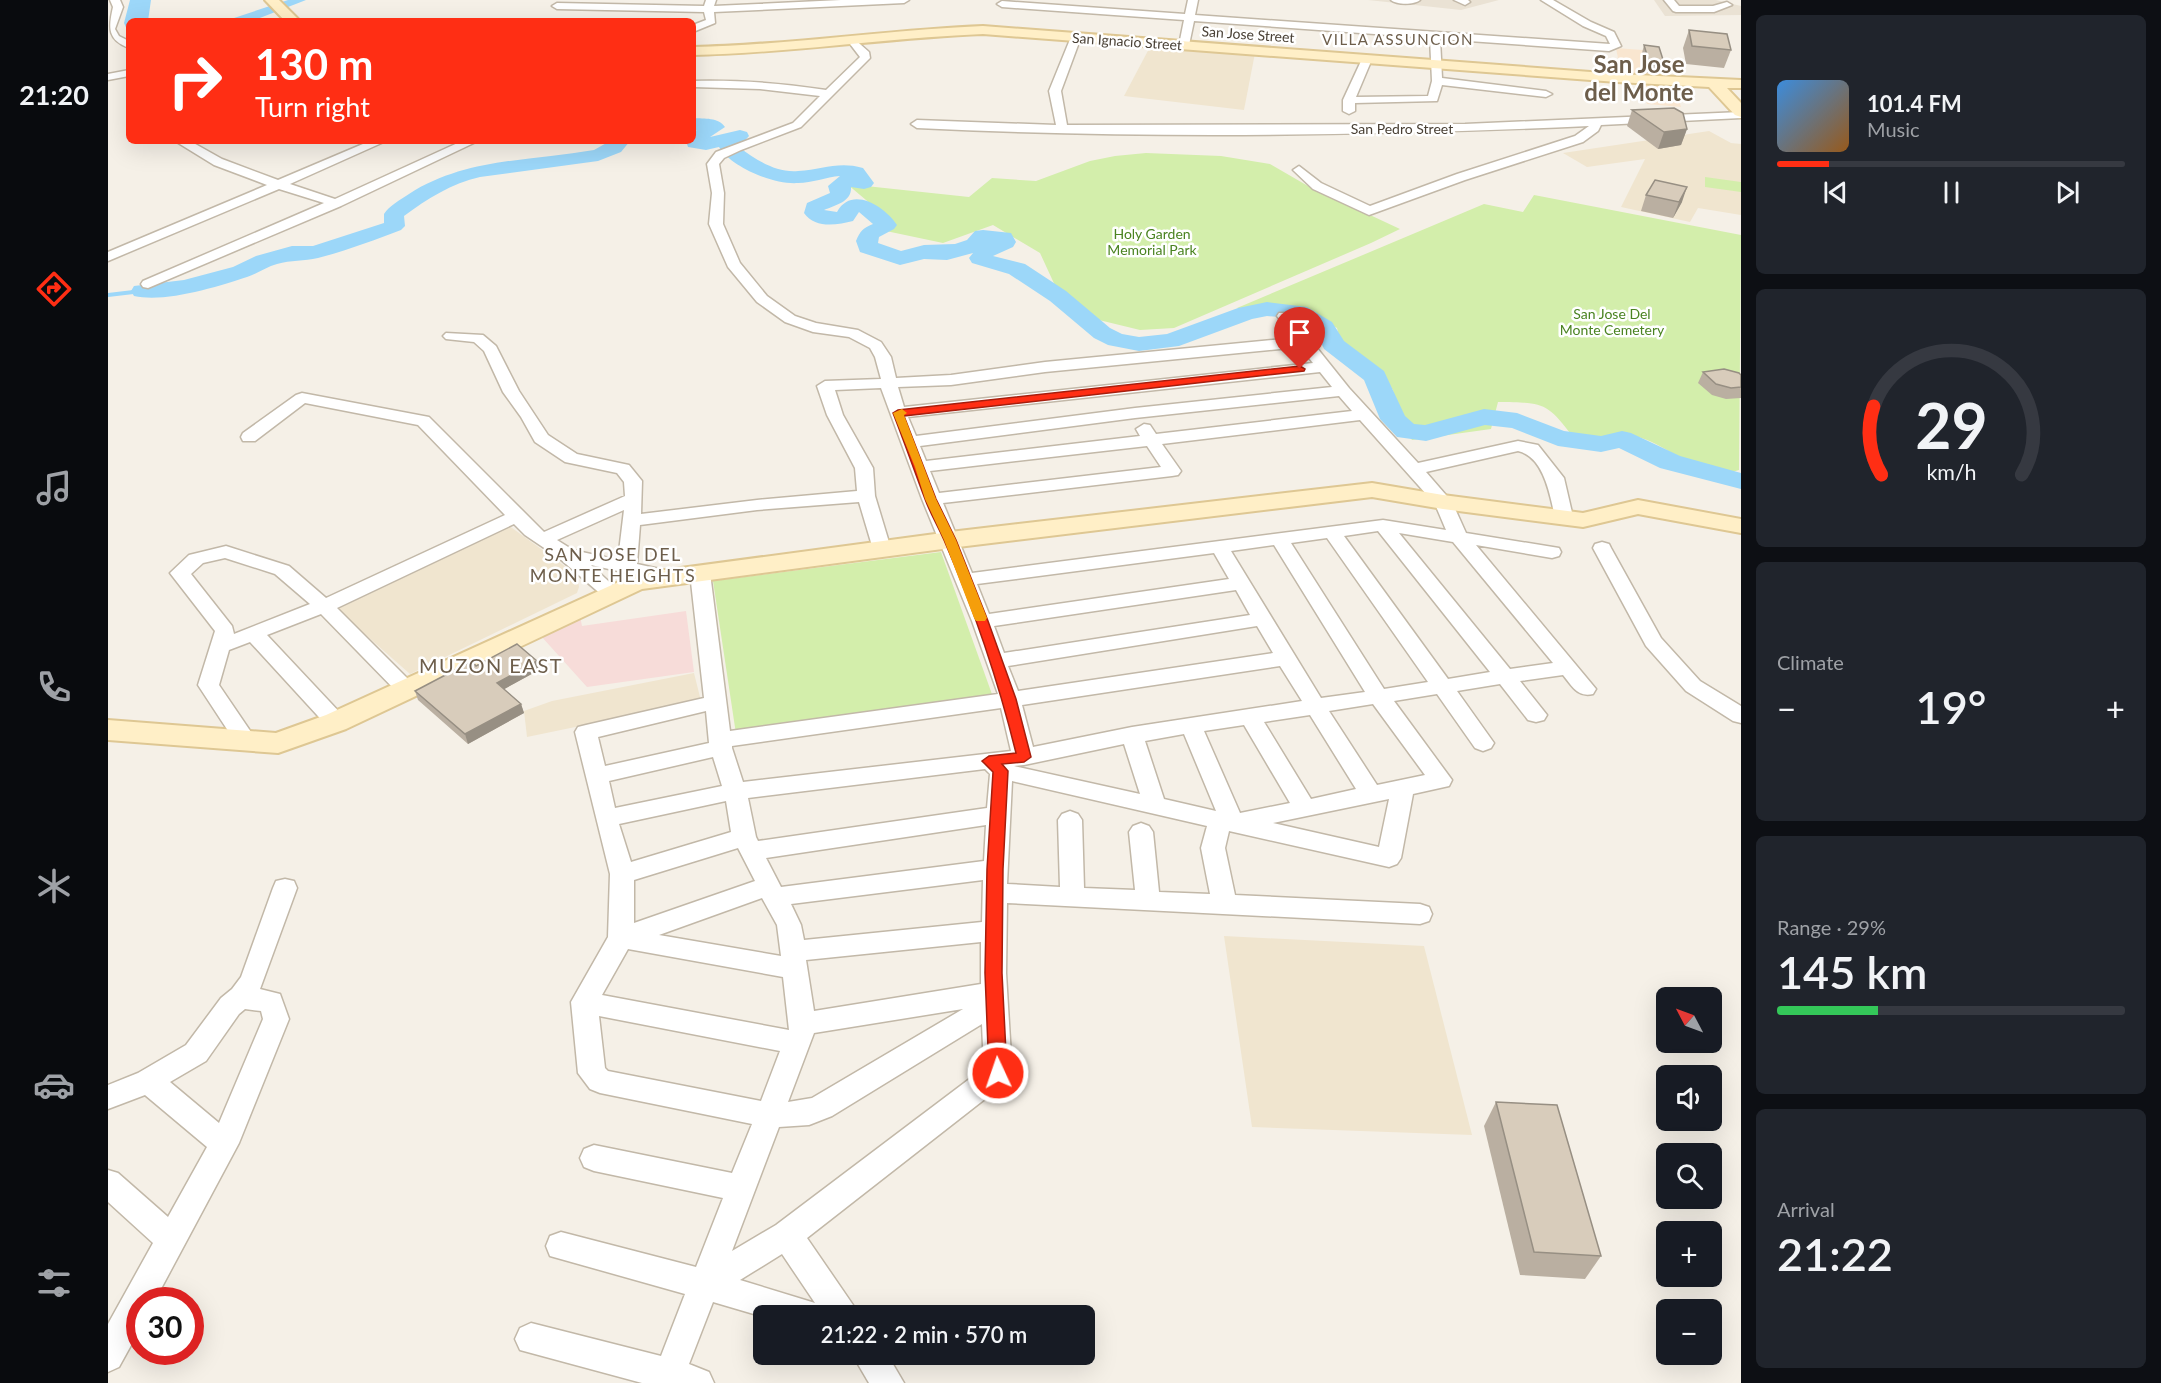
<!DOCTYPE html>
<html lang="en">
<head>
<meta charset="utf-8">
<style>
  body { margin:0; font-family:Lato,sans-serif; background:#20242c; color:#f1f3f6; height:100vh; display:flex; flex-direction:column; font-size:22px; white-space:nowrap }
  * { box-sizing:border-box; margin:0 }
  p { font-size:20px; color:#9ea1a6 }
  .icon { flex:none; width:33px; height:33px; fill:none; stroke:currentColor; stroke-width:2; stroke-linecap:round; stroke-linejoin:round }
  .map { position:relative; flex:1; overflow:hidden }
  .panel { display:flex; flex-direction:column; gap:15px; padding:15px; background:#0d0f14; width:420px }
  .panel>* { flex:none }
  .hud { position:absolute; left:18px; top:18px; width:570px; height:126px; border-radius:9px; box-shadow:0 6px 24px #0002; background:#ff2e14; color:#fff; overflow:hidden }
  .needle { width:39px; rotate:311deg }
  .controls { position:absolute; left:1548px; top:987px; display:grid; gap:12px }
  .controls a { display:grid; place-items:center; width:66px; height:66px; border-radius:9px; background:#171b24; box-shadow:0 6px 24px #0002; font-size:30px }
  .speed { position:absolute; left:18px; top:1287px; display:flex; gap:12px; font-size:30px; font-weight:700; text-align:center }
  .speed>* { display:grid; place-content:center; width:78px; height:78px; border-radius:50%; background:#171b24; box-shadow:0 6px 24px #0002; line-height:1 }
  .speed .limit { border:9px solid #d22; background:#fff; color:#111 }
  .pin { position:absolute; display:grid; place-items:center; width:51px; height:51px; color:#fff; margin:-62px -26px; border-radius:50% 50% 50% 0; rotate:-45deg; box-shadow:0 0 6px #0007 }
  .pin .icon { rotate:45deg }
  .me { position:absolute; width:66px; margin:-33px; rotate:357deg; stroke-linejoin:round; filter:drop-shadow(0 0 4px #0008) }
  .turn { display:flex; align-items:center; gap:21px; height:126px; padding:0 30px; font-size:27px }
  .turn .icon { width:78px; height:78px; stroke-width:2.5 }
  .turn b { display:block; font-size:42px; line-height:51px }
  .big { font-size:45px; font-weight:600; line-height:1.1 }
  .panel .card { flex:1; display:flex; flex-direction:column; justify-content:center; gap:9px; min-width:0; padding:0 21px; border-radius:9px; background:#20242c }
  .panel .dial { align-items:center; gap:0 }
  .dial svg { height:156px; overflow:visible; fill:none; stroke:#363941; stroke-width:7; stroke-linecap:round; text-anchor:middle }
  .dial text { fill:#f1f3f6; stroke:none }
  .song { display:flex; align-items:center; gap:18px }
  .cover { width:72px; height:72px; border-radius:9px; background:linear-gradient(135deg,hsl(210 70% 55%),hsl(30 70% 35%)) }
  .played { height:6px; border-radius:3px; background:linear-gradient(90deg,#ff2e14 15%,#363941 15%) }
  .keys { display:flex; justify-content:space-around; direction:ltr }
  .heat { display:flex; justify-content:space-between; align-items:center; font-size:33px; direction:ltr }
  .charge { height:9px; border-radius:4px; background:linear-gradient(90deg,#34c759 29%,#363941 0) }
  .trip { position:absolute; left:645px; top:1305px; width:342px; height:60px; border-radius:9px; background:#171b24; box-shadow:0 6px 24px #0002; font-weight:600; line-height:60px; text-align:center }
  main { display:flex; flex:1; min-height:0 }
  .tab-bar { display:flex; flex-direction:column; width:108px; justify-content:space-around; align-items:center; background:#090b0e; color:#9ea1a6 }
  .tab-bar .icon { width:42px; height:42px }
  .tab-bar .current { color:#ff2e14 }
  .tab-bar b { font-size:27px; color:#f1f3f6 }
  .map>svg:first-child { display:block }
</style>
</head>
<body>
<main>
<nav class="tab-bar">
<b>21:20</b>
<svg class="icon current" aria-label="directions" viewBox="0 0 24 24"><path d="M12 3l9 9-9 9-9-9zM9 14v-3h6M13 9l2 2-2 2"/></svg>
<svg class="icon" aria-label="music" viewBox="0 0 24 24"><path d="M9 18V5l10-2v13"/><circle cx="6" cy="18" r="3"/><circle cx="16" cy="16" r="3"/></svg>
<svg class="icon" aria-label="phone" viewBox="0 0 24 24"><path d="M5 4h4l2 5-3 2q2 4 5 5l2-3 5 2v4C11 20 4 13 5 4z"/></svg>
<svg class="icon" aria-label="climate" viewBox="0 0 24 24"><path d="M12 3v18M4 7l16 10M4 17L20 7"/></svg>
<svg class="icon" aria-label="car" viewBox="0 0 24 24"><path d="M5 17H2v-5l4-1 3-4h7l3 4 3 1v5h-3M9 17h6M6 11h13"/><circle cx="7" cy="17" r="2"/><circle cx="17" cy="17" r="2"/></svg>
<svg class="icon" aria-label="filters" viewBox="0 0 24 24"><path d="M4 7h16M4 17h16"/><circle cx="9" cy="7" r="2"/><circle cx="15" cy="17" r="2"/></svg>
</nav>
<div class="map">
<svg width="1633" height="1383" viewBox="0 0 1633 1383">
  <rect width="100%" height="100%" fill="#f5f0e7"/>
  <!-- residential -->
  <g fill="#eae2d4">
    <polygon points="1260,0 1391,0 1353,10"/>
    <polygon points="1546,0 1608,0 1633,6 1633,15 1557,16"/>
  </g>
  <!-- commercial -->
  <g fill="#f9e6d0">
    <polygon points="1508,48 1548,51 1555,77 1513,74"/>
    <polygon points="1534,83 1566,85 1573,107 1539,104"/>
  </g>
  <!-- education -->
  <g fill="#f0e5cf">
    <polygon points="1043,45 1147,53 1136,110 1016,96"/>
    <polygon points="1601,131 1623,143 1633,144 1633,215 1590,208 1582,222 1513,207 1537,159 1479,167 1455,153"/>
    <polygon points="400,525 469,575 471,587 469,593 302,674 225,606"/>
    <polygon points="586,673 593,701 419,737 416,711 444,701"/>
    <polygon points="1116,936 1316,946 1364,1135 1144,1127"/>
  </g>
  <!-- medical -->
  <polygon fill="#f7dcd9" points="578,611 586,672 479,687 433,636 472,616 474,626"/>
  <!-- green -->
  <g fill="#d3eeab">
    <polygon points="1038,153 1113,156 1162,164 1200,186 1292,229 1263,243 1066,328 1032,330 991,320 950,292 932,253 885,225 835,243 778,231 784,222 739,184 861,197 884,178 928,181 982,161 1007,156"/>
    <polygon points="1597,177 1633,182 1633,192 1597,187"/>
    <path d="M1426 195 1633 235 1631 470C1596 482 1569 452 1539 440 1530 436 1520 435 1511 432L1498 440 1465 437C1438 400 1433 403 1390 402L1383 429 1304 440 1289 418 1285 390 1267 365 1251 355 1234 349 1229 328 1194 308H1129L1376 204 1415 212Z"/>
    <polygon points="833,552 885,697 628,734 605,581"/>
  </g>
  <!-- water -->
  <g fill="#9cd7f9">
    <polygon points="22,0 43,0 40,21 21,21 21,34 16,23"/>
    <polygon points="180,0 198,0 144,21 117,21"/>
  </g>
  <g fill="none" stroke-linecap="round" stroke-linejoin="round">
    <!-- stream -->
    <polyline stroke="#9cd7f9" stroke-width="4" points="0,295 34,291"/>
    <!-- river -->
    <g fill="#9cd7f9" fill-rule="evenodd">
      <path d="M585 118C597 119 610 117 617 127L602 137 632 130 639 132 641 136 631 147C648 160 668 173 690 171 715 170 729 161 755 168L766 183 763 187 756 189 743 187C744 201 729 205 716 210L729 212C744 185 777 207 789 225L786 229 771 237 770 243 793 251 816 245 847 244 859 240 867 231 875 230 903 233 908 242 905 247 885 256 917 264 958 291 1002 328 1014 334 1031 337 1059 334 1130 308 1159 302 1199 307 1224 322 1236 341 1276 371 1297 416 1306 424 1317 425 1376 409 1409 413 1456 431 1493 436 1514 431 1523 433 1572 456 1633 473V489L1552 468 1511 448 1493 452 1450 446 1404 428 1377 425 1318 441 1289 437 1272 419 1256 380 1216 349 1208 332 1185 318 1159 316 1144 319 1071 346 1031 351 1000 345 986 338 942 301 901 274 864 263 861 258 865 253 839 260 816 259 792 265 752 252 748 241C752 231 755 228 765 224L751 212 745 221C729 225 707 229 696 213L699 203 722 193 720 186 732 176C718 177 704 183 690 183 666 185 623 167 611 147L598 150 580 147 578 141H585V132L589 130H585Z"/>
      <path d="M502 141H522L513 152 490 161 372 177C344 183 319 199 296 216L297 226 293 230C266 240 238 251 210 258 196 261 183 260 169 264 158 267 149 274 139 277 109 287 57 303 26 296L23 291 26 286 76 280 125 267 148 256 184 246H205L276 223V214C281 206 292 200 301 194 357 158 422 161 486 150Z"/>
    </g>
    <defs>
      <g id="street">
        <path d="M2 0H12L15 7 7 29 11 36 21 41V48C0 40 0 29 5 7Z"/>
        <polygon points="598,0 608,0 606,6 733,0 801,0 796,3 606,12 607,23 585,32 585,25 598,20 596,12 449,9 444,6 449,3 596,6"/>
        <polygon points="1080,0 1090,0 1087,15 1502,44 1498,36 1475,26 1433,0 1445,0 1483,22 1506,32 1513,46 1501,51 1332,39 1334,78 1438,91 1444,94 1438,97 1334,85 1329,101 1247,103 1247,111 1241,114 1235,111 1235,100 1254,59 1259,56 1264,59 1248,97 1320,96 1324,81 1322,38 1086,21 1081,45 1076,48 1071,45 1076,20 894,7 889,4 894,1 1077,14"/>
        <path d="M1283 0H1312C1306 5 1289 5 1283 0Z"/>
        <polygon points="1346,0 1360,0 1362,2 1357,5"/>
        <polygon points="1556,0 1566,0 1571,6 1605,6 1619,2 1624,5 1606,12 1568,12 1565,11"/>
        <path d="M968 34 973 37 953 91 959 125 1357 124 1633 112V118L1493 125 1490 131 1475 142 1357 180 1261 215 1205 189 1185 170 1191 166 1213 183 1262 206 1349 174 1467 136 1481 126C1258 136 1032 139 809 128L803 124 809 120 948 125 941 91 963 37Z"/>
        <path d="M744 37 761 52 762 58 693 127 633 150 616 158 611 164 616 193 615 224 632 263 659 296 687 316 708 323 750 330 773 342 783 357 788 378 843 375 937 362 1186 338 1169 316 1171 313H1181L1241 388 1310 463 1410 441 1430 445 1456 478 1465 517 1462 521H1450L1447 517C1442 495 1436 457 1410 451L1318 472 1344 502 1358 533 1451 548 1453 552 1451 556 1444 558 1368 545 1488 689 1485 694C1470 698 1464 686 1455 675L1412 681 1439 715 1436 720 1428 722 1420 720 1392 684 1349 691 1386 743 1383 748 1375 751 1367 748 1329 694 1286 701 1344 780 1341 786 1305 794 1293 858 1289 864 1281 867 1121 831 1117 848 1127 895 1312 904 1321 907 1324 914 1321 921 1312 924 899 903 898 973 904 1073 900 1081 699 1238 745 1305 749 1316H656V1317L605 1302 581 1364 601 1372 606 1383H534L412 1350 407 1339 412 1328 423 1323 553 1356 577 1294 442 1256 438 1246 442 1236 453 1232 588 1267 615 1198 486 1171 476 1167 472 1158 476 1149 486 1145 624 1173 644 1124 492 1093 482 1089 470 1073 463 1002 500 937 502 874 467 732 470 727 478 725 596 698 582 573 585 569H599L602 573 622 731 890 694 864 621 814 499 773 388 727 390 735 415 765 468 767 496 783 549 781 553H767L765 549 751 502 649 510 532 525 529 564 570 573 573 577 570 581 563 583 483 565 512 592 509 596H495L451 558 417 535 406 524 229 608 305 684 308 689 305 694 298 696 291 694 213 614 159 635 236 717 239 722 236 727 228 729 220 727 142 642 121 650 111 685 149 741 146 746 138 749 130 746 90 685 107 631 62 573 81 555 118 546 181 566 218 598 397 515 310 425 197 403 147 441H135L133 437 135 433 188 395 194 393 321 417 436 532 517 496 516 482 509 473 457 462 427 442 413 417 395 392 376 351 366 342 338 339 335 336 338 333 375 335 388 346 411 391 440 435 469 454 521 465 534 481 533 514 649 500 749 491 747 468 719 415 709 386 717 381 773 379 767 357 762 348 741 337 705 332 677 322 649 302 620 267 601 224 604 193 599 164 608 152 685 123 712 96 652 89 585 87V81C630 80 674 83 718 90L752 57 739 40ZM1192 347 1205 363 796 407 790 387 843 385 937 372ZM1212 372 1224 387 1027 408 808 436 800 417ZM1231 396 1244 411 1048 434 1042 425 1036 424 1028 429 1032 436 818 461 812 446 1027 418ZM1252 420 1327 504 1338 530 1275 520 864 573 835 503 1064 476 1070 475 1073 471 1054 444ZM1039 446 1053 467 831 493 822 471ZM516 510 510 560 465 550 449 540ZM1270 531 1382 672 1340 679 1236 536ZM1291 533 1345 542 1445 663 1402 669ZM1219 538 1320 682 1276 689 1183 543ZM1166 545 1257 692 1213 698 1123 551ZM1106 553 1121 579 881 614 869 584ZM117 558 167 574 202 604 126 634 124 626 83 574 95 563ZM1128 590 1142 615 896 653 886 626ZM1149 626 1165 653 910 691 900 666ZM1172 666 1194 701 1024 727 925 747 914 705ZM1265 704 1317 775 1269 785 1221 711ZM893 708 903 751 635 782 624 748V746ZM598 711 601 743 497 766 490 737ZM1202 715 1248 789 1203 799 1156 722ZM1136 725 1182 803 1132 813 1096 731ZM1076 734 1108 811 1056 799 1037 741ZM1016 744 1032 794 906 766 916 765ZM605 757 614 786 507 808 501 781ZM877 769 882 774 879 808 650 841 648 837 640 798ZM904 781 1099 826 1093 848 1102 894 1051 892 1045 832 1041 826 1033 823 1025 826 1021 832 1027 890 976 888 974 820 970 814 962 811 954 814 950 820 952 887 899 884ZM1281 799 1271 847 1165 823ZM618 801 623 832 523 862 511 824ZM878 825 876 861 673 887 658 858ZM630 848 647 881 526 923V880ZM875 880 874 922 696 940 693 925 683 904ZM654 898 669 925 673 956 551 935ZM873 942V984L706 1011 698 960ZM520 949 675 977 681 1030 494 995ZM855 1009 704 1098 680 1102 706 1033ZM491 1016 672 1051 653 1101 500 1071 497 1068ZM874 1024 876 1068 668 1225 624 1251 671 1127 701 1125 724 1116ZM674 1254 707 1303 632 1280Z"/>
        <polygon points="21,70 21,76 0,80 0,74"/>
        <polygon points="67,141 82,141 114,159 170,180 262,141 278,141 182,184 227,199 354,141 370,141 233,206 40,288 35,287 33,284 35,281 216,203 171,189 0,261 0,252 159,185 106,165"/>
        <polygon points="1494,542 1501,544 1503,548 1553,638 1592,681 1633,706 1633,723 1625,721 1578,691 1538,646 1485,548 1487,544"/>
        <path d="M177 879 186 881 189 888 152 989 172 994 181 1019 131 1143 47 1300H32V1329L11 1367 0 1372V1324L45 1243 0 1202V1170L10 1173 60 1217 99 1147 37 1095 0 1109V1085L30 1073 78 1045 113 998 124 989 133 977 165 888 168 881ZM137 1009 153 1011 155 1019 111 1123 62 1082 98 1061 131 1014Z"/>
        <polygon points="744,1354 779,1354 796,1383 761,1383"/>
      </g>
      <g id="secondary">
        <polygon points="157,0 171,0 192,21 177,21"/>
        <path d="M875 26 1509 74 1633 80V88H1619L1633 103V117L1627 115 1601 87 1509 82 875 34C778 38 682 53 585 55V47C682 45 778 30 875 26Z"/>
        <polygon points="1264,483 1335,495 1475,513 1530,500 1633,519 1633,533 1530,514 1475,527 1335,509 1264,497 842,548 534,589 238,729 170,753 0,740 0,720 168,733 218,715 528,574 842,532"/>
      </g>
    </defs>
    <!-- street casing -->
    <use href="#street" stroke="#c2b8a8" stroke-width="3"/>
    <!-- secondary casing -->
    <use href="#secondary" stroke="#dec793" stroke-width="4"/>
    <!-- street -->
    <use href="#street" fill="#fff" fill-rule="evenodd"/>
    <!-- secondary -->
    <use href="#secondary" fill="#ffefc7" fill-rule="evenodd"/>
  </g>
  <!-- wall -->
  <g fill="#baafa1">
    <polygon points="1581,30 1623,50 1616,68 1578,64 1575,48"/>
    <polygon points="1536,45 1557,66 1554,74 1539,73 1534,53"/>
    <polygon points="1524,110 1579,129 1573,145 1550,149 1519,126"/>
    <polygon points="1538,195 1574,202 1565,218 1533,211"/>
    <polygon points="1595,372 1633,375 1633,398 1618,399 1604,395 1590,383"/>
    <polygon points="429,661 431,670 396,689 413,704 416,713 360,744 310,700 307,691 368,666"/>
    <polygon points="1388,1102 1493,1256 1477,1279 1412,1275 1376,1126"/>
  </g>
  <!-- shaded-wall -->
  <g fill="#978f83">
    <polygon points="1579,129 1573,145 1550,149 1556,132"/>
    <polygon points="1579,187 1574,202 1565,218 1571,202"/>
    <polygon points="429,661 431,670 391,692 389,683"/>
    <polygon points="413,704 416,713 360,744 357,734"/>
  </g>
  <!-- building -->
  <g fill="#d8ccbb" stroke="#978f83" stroke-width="1.5">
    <polygon points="1581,30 1619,34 1623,50 1584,46"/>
    <polygon points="1536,45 1551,47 1557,66 1542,65"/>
    <polygon points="1566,108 1575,113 1579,129 1556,132 1524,110"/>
    <polygon points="1547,180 1579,187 1571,202 1538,195"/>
    <polygon points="1616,369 1631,373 1633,375 1633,387 1623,388 1608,384 1595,372"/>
    <polygon points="409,644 429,661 389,683 413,704 357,734 307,691 364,661 368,666"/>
    <polygon points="1388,1102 1449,1105 1493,1256 1426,1252"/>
  </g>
  <!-- route -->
  <path fill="#ff2e14" stroke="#a61e0d" stroke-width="1.5" d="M1192 366 1197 369 1196 371 796 416 828 499 848 540 880 621 908 699 923 757 916 762 894 764 900 771 895 869 894 973 899 1073 896 1079 890 1081 884 1079 881 1073 877 973 879 869 885 772 874 761 881 756 908 753C890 680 866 609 836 540 830 526 822 513 817 499 806 470 796 441 785 413L790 410Z"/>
  <!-- slow -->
  <polygon fill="#f59e0b" points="794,409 799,413 796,415 828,499 848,540 879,618 877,621 868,621 866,618 836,540 817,499 807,467 785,413"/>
  <g text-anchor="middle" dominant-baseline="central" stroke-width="5" stroke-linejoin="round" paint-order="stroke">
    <!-- far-street labels -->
    <g font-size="14" fill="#494035" stroke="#fff">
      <text transform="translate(1140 34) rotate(4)">San Jose Street</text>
      <text transform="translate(1019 41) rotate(4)">San Ignacio Street</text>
      <text x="1294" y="128">San Pedro Street</text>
    </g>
    <!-- far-park labels -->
    <g font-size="14" fill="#4a8321" stroke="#fff">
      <text x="1044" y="233">Holy Garden<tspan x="1044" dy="16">Memorial Park</tspan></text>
      <text x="1504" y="313">San Jose Del<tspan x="1504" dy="16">Monte Cemetery</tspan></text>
    </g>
    <!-- far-neighbourhood labels -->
    <g font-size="15" letter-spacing="1.5" fill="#6d5e4b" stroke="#fff">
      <text x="1290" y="39">VILLA ASSUNCION</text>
    </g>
    <!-- neighbourhood labels -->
    <g font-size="18" letter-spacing="1.5" fill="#6d5e4b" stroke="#fff">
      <text x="505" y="554">SAN JOSE DEL<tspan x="505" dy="21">MONTE HEIGHTS</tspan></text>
    </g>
    <!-- quarter labels -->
    <g font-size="20" letter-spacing="1.5" fill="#6d5e4b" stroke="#fff">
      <text x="383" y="665">MUZON EAST</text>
    </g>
    <!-- far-town labels -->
    <g font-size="24" font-weight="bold" fill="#6d5e4b" stroke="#fff">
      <text x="1531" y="63">San Jose<tspan x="1531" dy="28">del Monte</tspan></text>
    </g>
  </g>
</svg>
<div class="controls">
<a><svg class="needle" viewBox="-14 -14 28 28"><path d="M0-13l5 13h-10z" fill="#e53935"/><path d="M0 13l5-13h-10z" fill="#9ea1a6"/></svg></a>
<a><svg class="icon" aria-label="sound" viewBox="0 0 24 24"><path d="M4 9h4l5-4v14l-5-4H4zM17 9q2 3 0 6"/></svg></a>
<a><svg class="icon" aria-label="search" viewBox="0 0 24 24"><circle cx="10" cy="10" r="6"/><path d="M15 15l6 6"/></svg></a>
<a>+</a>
<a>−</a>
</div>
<div class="speed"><div class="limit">30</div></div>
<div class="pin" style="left:1192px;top:369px;background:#d93025"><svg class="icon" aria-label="arrive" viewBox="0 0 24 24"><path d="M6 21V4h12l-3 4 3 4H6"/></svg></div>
<svg class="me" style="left:890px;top:1073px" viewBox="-20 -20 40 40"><circle r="17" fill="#ff2e14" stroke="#fff" stroke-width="3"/><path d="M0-11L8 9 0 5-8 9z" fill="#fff"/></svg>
<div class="trip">21:22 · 2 min · 570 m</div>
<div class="hud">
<div class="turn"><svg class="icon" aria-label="right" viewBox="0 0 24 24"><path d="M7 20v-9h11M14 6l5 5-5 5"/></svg><div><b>130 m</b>Turn right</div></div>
</div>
</div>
<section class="panel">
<div class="card">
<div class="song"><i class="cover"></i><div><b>101.4 FM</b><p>Music</p></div></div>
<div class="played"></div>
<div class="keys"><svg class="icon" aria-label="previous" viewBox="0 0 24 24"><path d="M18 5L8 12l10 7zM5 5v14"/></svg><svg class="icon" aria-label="pause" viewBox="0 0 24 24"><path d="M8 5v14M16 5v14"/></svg><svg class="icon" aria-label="next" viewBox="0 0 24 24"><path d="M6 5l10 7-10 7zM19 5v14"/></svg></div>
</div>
<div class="card dial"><svg viewBox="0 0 100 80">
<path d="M14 69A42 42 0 1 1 86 69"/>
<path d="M14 69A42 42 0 0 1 10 34" stroke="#ff2e14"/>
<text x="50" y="56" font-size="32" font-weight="700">29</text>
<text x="50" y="72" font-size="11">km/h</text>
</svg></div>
<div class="card"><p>Climate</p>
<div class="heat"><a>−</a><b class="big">19°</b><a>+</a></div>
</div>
<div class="card"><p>Range · 29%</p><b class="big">145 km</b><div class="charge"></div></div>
<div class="card"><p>Arrival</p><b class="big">21:22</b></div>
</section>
</main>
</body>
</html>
